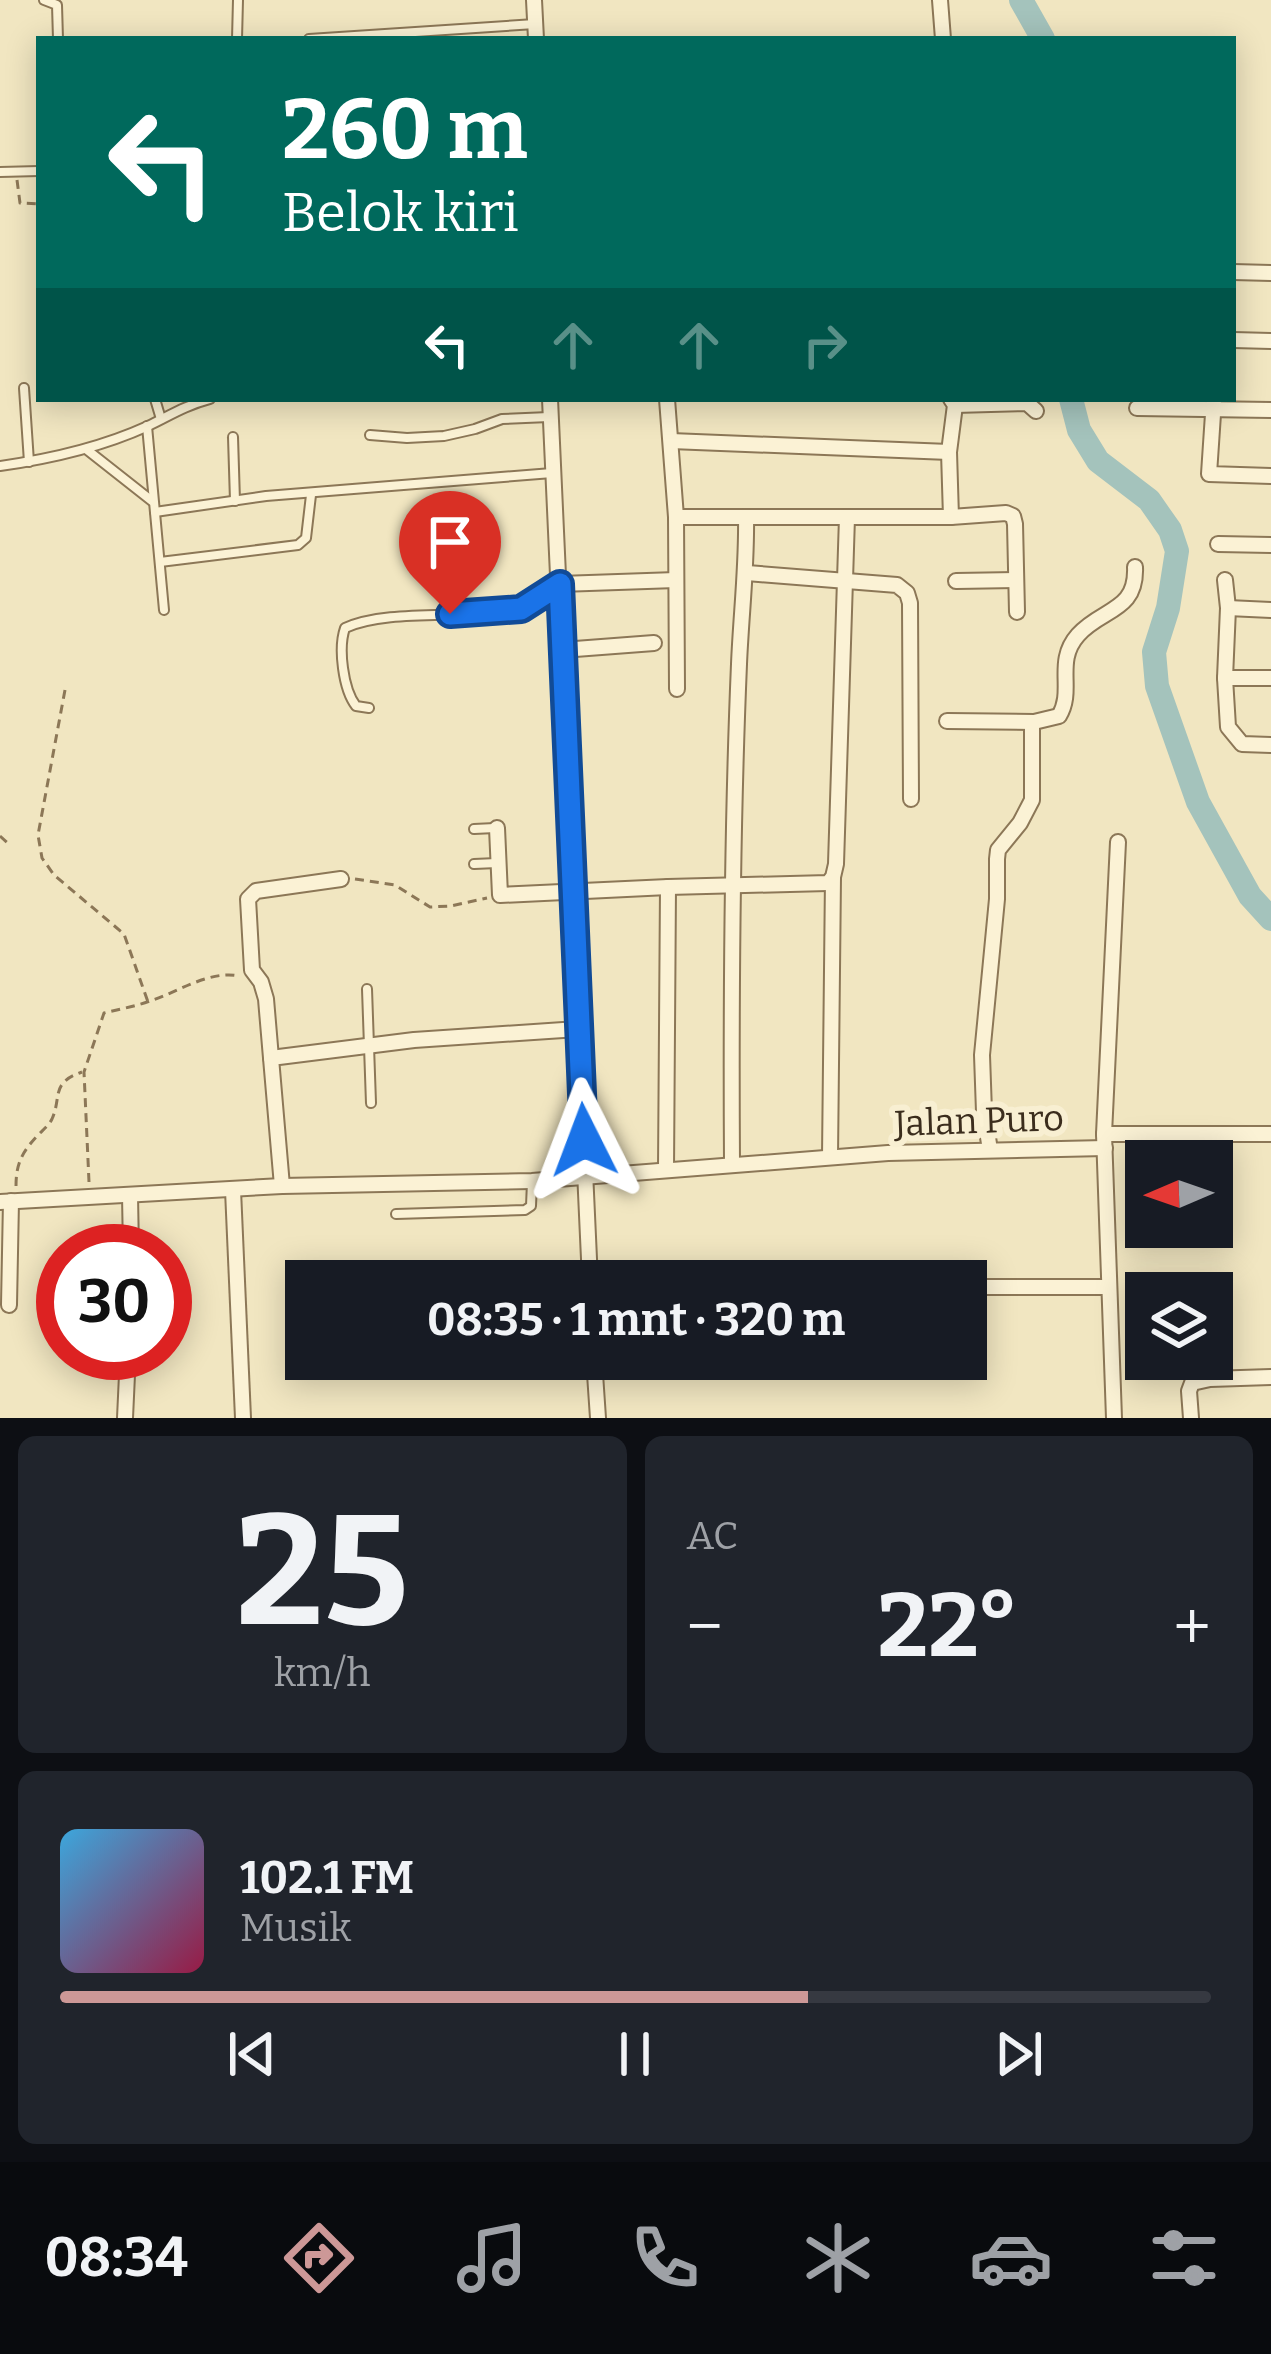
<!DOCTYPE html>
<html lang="id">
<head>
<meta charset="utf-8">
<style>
  body { margin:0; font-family:Bitter,serif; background:#20242c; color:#f1f3f6; height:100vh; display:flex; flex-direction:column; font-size:45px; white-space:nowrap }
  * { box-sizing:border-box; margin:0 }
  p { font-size:39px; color:#9ea1a6 }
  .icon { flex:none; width:66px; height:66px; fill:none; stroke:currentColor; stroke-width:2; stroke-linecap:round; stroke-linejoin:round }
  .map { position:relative; height:1418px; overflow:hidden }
  .drawer { display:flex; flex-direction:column; gap:18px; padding:18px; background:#0d0f14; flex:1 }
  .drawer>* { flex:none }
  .guide { position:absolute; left:36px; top:36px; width:1200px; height:366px; border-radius:0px; box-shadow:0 6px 30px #0003; background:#00695c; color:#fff; overflow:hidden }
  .needle { width:78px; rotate:268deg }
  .controls { position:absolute; left:1125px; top:1140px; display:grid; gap:24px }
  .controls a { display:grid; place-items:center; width:108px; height:108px; border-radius:0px; background:#171b24; box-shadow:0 6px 30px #0003; font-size:60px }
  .speed { position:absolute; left:36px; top:1224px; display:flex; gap:24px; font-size:60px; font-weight:700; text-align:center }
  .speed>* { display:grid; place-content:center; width:156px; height:156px; border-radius:50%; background:#171b24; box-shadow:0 6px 30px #0003; line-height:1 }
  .speed .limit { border:18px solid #d22; background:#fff; color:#111 }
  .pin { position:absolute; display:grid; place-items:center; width:102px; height:102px; color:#fff; margin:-123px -51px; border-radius:50% 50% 50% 0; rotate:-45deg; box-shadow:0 0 12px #0007 }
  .pin .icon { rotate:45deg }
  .me { position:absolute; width:132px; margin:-66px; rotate:357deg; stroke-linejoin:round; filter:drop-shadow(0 0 9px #0008) }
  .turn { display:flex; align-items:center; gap:42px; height:252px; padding:0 48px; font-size:54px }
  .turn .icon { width:156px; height:156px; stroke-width:2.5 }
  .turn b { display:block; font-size:84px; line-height:102px }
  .lanes { display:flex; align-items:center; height:114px; padding:0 48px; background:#0003; justify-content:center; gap:60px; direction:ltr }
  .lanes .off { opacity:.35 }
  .big { font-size:90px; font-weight:700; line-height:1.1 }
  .drawer .card { flex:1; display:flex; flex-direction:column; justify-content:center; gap:18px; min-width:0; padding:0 42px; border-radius:18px; background:#20242c }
  .drawer .dial { align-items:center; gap:0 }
  .dial b { font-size:156px; line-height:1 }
  .song { display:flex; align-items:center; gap:36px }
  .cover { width:144px; height:144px; border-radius:18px; background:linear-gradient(135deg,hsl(200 70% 55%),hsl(340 70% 35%)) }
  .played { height:12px; border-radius:6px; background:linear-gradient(90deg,#cd9897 65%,#363941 65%) }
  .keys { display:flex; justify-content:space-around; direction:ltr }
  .heat { display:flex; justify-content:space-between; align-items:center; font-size:66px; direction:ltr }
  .drawer .tiles { flex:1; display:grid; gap:18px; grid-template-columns:1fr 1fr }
  .card:last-child { grid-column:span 2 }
  .trip { position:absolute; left:285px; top:1260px; width:702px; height:120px; border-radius:0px; background:#171b24; box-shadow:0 6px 30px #0003; font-weight:700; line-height:120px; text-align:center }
  .dock { display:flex; height:192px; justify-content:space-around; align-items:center; background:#090b0e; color:#9ea1a6 }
  .dock .icon { width:84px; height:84px }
  .dock .on { color:#cd9897 }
  .dock b { font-size:54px; color:#f1f3f6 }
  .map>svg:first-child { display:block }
</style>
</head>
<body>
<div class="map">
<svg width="1271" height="1418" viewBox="0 0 1271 1418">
  <rect width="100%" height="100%" fill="#f1e6c1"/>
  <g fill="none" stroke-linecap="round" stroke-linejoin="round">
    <!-- river -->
    <g stroke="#a4c3bc" stroke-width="24">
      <polyline points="1021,0 1043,39"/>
      <polyline points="1071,399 1079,430 1098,461 1149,500 1170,530 1177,551 1168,608 1154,652 1157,686 1198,802 1250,896 1271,919"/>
    </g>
    <defs>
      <g id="lane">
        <polyline points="44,0 57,5 58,39"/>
        <polyline points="237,39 238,0"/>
        <polyline points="309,39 535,24"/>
        <polyline points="0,172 39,171"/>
        <polyline points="24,388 29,462"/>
        <polyline points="155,399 161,419"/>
        <polyline points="147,426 164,610"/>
        <polyline points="370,435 407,438 444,436 475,429 502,419 549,417"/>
        <polyline points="233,437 235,501"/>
        <polyline points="86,449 152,501"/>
        <path d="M0 466C50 459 102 447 148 426 171 415 184 406 210 399"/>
        <polyline points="155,512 266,496 552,473"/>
        <polyline points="160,562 298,545 306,538 311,495"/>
        <path d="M369 708 356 706C343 689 338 648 345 628 389 608 467 620 516 609 531 606 545 594 558 586"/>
        <polyline points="474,829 495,828"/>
        <polyline points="474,864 497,863"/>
        <polyline points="367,989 371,1103"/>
        <polyline points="396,1214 525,1210 531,1206 532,1182"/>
      </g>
      <g id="street">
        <polyline points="534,0 536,39"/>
        <polyline points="940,0 943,39"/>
        <polyline points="1233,272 1271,273"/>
        <polyline points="1233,340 1271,341"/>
        <polyline points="550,399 590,1281"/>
        <polyline points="667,399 676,517 677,689"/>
        <polyline points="1214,399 1209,474 1271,476"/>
        <polyline points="955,405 1027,403 1036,411"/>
        <polyline points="1137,408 1271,410"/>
        <polyline points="671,441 949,452"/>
        <polyline points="676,517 951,517 1006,513 1013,516 1015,524 1017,612"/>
        <polyline points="951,517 949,452 955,405 951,399"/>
        <polyline points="1218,544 1271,545"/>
        <polyline points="747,573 897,585 907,593 910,603 911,799"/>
        <polyline points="1225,580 1228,608 1225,678 1228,727 1242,744 1271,745"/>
        <polyline points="956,581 1016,580"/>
        <polyline points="560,584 676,580"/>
        <polyline points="1228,608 1271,610"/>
        <polyline points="562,650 654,643"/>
        <polyline points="1225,678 1271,678"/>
        <polyline points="947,721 1034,722"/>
        <polyline points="497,828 500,895 668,887 828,883 833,877 836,864 847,517"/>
        <polyline points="271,1058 266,999 261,982 252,970 248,899 256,891 341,879"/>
        <polyline points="1104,1134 1271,1134"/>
        <path d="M990 1150 984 1112 982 1055 997 899V859L998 850 1020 823 1032 800V726L1034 722 1059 716C1075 690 1054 662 1078 635 1102 608 1137 612 1135 567"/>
        <polyline points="830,1157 833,877"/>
        <path d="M732 1163C731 997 732 830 739 664 741 615 747 566 746 517"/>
        <polyline points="666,1170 668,887"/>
        <polyline points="282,1186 271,1058 414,1040 578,1029"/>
        <polyline points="233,1190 243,1418"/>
        <polyline points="130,1195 131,1251"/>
        <polyline points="0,1202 282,1186 532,1181 888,1153 1105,1148"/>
        <polyline points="966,1287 1109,1287"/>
        <polyline points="9,1305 11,1201"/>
        <polyline points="594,1359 598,1418"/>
        <polyline points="125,1418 128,1353"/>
        <polyline points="1114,1418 1104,1134 1118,842"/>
        <polyline points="1191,1418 1189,1391 1192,1383 1210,1379 1271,1377"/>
      </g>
    </defs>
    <!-- lane casing -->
    <use href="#lane" stroke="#8c7757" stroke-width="12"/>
    <!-- street casing -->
    <use href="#street" stroke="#8c7757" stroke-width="18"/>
    <!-- path -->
    <g stroke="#8c7757" stroke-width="3" stroke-dasharray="9 6" stroke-linecap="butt">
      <polyline points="17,180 20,203 39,204"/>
      <polyline points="65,690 38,835 42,858 54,875 124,934 148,1002"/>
      <polyline points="0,836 10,845"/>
      <polyline points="355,879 395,885 430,907 451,906 487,898"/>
      <path d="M89 1182 84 1072 104 1013C120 1009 137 1006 153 1000 179 991 211 970 239 976"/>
      <path d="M16 1186C16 1162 23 1151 39 1134 44 1129 49 1125 52 1119 62 1097 50 1083 82 1072"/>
    </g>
    <!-- lane -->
    <use href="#lane" stroke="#fbf2d5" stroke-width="8"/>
    <!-- street -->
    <use href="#street" stroke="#fbf2d5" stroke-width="14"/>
  </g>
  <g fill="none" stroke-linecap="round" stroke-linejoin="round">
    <defs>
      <polyline id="route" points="450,614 521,609 560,584 584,1140"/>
    </defs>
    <!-- route casing -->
    <use href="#route" stroke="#114b97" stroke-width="30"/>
    <!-- route -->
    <use href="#route" stroke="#1a73e8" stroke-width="21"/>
  </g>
  <g text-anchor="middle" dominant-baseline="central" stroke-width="12" stroke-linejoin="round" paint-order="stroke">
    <!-- street labels -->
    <g font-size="36" fill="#3b2d1d" stroke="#f8efd2">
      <text transform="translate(979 1121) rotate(-2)">Jalan Puro</text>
    </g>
  </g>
</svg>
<div class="controls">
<a><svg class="needle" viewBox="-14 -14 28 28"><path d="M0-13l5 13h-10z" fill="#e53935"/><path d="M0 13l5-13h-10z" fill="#9ea1a6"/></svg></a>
<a><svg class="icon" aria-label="layers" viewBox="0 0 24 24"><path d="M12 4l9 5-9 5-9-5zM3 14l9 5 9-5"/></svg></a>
</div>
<div class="speed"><div class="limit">30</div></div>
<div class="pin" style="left:450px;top:614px;background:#d93025"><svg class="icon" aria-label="arrive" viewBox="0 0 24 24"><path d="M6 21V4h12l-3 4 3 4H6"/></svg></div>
<svg class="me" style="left:584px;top:1140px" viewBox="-20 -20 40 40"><path d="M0-17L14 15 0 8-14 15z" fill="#1a73e8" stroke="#fff" stroke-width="4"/></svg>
<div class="trip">08:35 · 1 mnt · 320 m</div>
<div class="guide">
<div class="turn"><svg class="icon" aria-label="left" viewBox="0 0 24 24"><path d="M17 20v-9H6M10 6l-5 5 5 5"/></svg><div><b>260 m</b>Belok kiri</div></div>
<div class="lanes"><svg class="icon" aria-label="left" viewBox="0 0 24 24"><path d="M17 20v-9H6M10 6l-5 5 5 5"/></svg><svg class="icon off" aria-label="ahead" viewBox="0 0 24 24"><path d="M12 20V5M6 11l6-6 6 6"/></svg><svg class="icon off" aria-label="ahead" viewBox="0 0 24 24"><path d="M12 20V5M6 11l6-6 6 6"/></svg><svg class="icon off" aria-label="right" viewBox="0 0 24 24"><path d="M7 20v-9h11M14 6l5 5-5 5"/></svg></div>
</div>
</div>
<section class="drawer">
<div class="tiles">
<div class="card dial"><b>25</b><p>km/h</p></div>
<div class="card"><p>AC</p>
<div class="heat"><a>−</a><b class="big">22°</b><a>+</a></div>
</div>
<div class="card">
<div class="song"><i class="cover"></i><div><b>102.1 FM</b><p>Musik</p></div></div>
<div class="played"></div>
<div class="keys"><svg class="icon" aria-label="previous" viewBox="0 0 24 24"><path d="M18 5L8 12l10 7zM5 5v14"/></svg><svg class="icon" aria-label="pause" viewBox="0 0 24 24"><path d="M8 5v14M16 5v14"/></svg><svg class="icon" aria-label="next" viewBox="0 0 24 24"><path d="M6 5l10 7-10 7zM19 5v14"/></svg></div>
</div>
</div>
</section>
<nav class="dock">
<b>08:34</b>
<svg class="icon on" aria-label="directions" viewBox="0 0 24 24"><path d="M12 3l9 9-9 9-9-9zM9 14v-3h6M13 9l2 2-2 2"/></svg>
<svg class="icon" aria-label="music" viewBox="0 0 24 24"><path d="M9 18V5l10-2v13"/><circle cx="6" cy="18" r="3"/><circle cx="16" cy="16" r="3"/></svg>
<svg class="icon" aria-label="phone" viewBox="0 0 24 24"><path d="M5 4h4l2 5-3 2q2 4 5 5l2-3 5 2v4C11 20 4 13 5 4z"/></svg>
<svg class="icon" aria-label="climate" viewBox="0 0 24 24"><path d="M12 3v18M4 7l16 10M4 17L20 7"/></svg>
<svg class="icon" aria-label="car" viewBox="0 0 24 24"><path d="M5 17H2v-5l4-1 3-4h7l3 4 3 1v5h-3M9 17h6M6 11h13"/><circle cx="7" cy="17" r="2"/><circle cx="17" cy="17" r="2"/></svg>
<svg class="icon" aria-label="filters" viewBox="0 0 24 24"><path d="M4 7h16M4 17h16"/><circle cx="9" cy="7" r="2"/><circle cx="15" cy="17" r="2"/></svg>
</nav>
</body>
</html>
